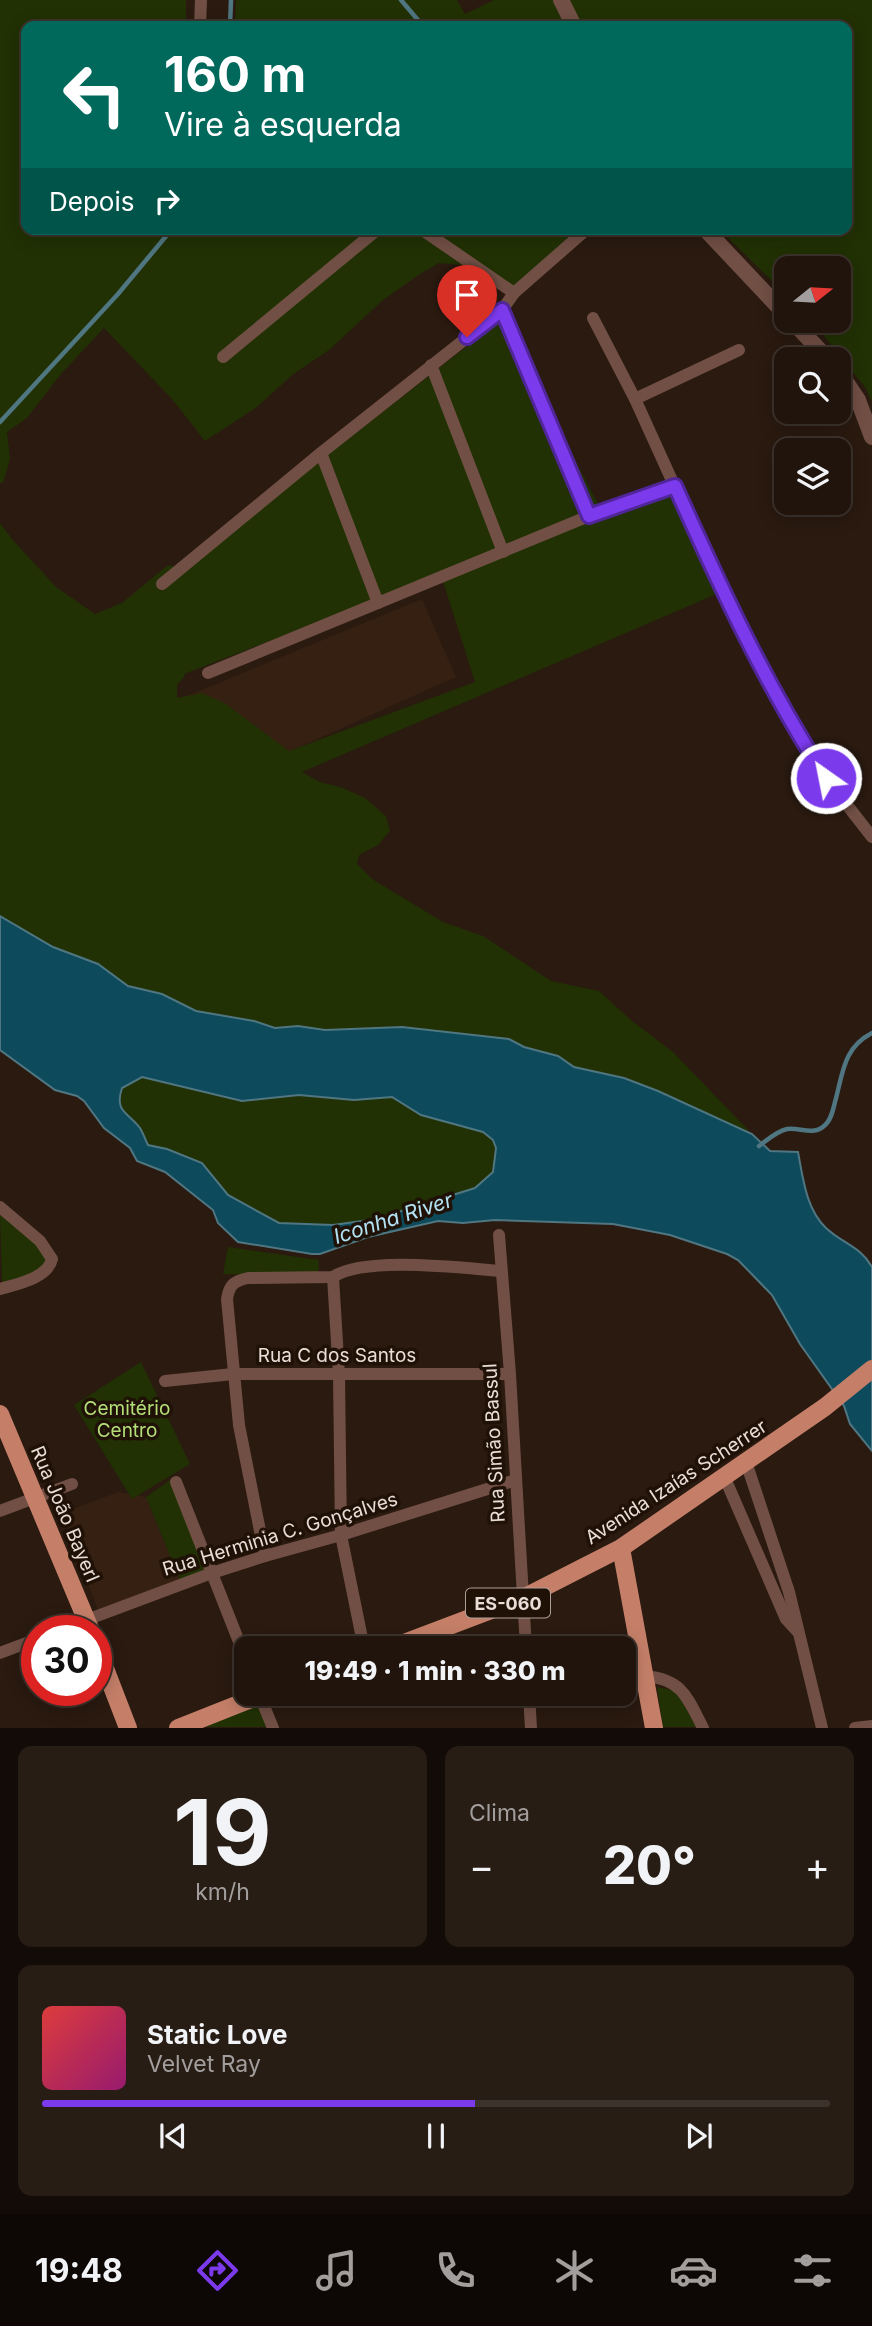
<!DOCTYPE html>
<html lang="pt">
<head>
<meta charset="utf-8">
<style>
  body { margin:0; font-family:Inter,sans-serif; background:#281d15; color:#f1f3f6; height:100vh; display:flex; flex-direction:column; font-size:26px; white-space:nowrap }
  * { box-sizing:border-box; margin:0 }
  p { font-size:23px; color:#a29e9d }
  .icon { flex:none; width:38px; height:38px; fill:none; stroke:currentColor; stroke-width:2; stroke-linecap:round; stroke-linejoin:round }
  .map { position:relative; height:1728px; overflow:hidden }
  .drawer { display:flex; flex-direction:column; gap:18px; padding:18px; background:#120b07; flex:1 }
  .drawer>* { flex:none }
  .guide { position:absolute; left:21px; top:21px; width:831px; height:214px; border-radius:14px; box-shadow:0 4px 18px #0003,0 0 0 2px #3d332d; background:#00695c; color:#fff; overflow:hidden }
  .needle { width:46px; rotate:72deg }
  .buttons { position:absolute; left:774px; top:256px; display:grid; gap:14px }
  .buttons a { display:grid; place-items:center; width:77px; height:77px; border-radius:14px; background:#20140c; box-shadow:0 4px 18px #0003,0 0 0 2px #3d332d; font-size:35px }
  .speed { position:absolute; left:21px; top:1615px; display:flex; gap:14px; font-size:35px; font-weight:700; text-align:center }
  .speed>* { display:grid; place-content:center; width:91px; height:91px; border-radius:50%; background:#20140c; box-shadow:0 4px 18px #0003,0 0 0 2px #3d332d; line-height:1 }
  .speed .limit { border:10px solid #d22; background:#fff; color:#111 }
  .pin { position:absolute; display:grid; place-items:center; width:60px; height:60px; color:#fff; margin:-72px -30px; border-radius:50% 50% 50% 0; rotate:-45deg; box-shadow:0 0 7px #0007 }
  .pin .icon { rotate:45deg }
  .me { position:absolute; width:77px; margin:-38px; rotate:327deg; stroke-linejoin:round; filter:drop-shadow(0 0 5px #0008) }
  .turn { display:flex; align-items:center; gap:24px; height:147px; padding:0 28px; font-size:32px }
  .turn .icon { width:91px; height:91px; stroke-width:2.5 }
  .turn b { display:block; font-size:49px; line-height:60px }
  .then { display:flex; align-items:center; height:66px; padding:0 28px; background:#0003; gap:14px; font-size:26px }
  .big { font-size:52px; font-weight:800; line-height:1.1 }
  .drawer .tile { flex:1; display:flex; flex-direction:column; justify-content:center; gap:10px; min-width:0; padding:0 24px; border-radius:14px; background:#281d15 }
  .drawer .dial { align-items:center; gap:0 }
  .dial b { font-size:91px; line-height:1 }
  .song { display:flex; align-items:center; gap:21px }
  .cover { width:84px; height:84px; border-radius:10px; background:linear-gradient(135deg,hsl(0 70% 55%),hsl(320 70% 35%)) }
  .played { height:7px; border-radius:4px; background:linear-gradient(90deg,#7c3aed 55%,#3d332d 55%) }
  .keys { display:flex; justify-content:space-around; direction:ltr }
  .heat { display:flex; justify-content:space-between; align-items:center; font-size:38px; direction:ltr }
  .drawer .tiles { flex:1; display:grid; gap:18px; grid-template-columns:1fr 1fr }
  .tile:last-child { grid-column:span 2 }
  .trip { position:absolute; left:234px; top:1636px; width:402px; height:70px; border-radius:14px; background:#20140c; box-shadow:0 4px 18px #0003,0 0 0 2px #3d332d; font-weight:800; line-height:70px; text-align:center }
  .tab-bar { display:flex; height:112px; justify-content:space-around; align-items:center; background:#0d0805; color:#a29e9d }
  .tab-bar .icon { width:49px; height:49px }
  .tab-bar .selected { color:#7c3aed }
  .tab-bar b { font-size:32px; color:#f1f3f6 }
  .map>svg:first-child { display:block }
</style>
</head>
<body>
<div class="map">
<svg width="872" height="1728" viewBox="0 0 872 1728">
  <rect width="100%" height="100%" fill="#2a1a10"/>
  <!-- built -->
  <g fill="#352012">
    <polygon points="422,599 456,677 253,768 187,696"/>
    <polygon points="118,1492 146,1497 180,1580 99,1613 62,1513"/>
  </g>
  <!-- green -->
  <g fill="#213104" fill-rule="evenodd">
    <polygon points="0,0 186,0 186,26 26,26 26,229 588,229 511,290 473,266 439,263 420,274 383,300 329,350 292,375 257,407 205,441 172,399 104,328 60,375 27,418 7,432 10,459 3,483 0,483"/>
    <polygon points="236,0 457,0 465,14 494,0 872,0 872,402 865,387 811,320 838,320 838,268 786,268 786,295 719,229 847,229 847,26 235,26"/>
    <path d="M502 319 599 506 682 494 726 590 302 772 320 782 343 788 365 798 386 816 390 831 378 845 359 855 357 864 372 879 443 922 483 936 551 981 599 991 632 1021 673 1052 752 1134 650 1087 624 1078 574 1067 558 1056 524 1047 514 1041 402 1027 325 1030 298 1026 275 1028 254 1021 196 1011 163 994 128 986 98 964 53 947 0 916V523L12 539 56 587 95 614 122 603 168 565 183 568ZM441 575 475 682 289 751 226 704 202 693 177 698V685L185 676 184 674Z"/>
    <path d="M142 1077 242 1101 299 1095 354 1099 392 1097 421 1115 483 1132 493 1140 496 1148 493 1172 475 1188 376 1219 333 1225 279 1223 228 1195 215 1181 167 1149 148 1145C145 1139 143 1133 140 1128 128 1112 114 1112 122 1088Z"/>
    <polygon points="0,1215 35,1242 47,1259 43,1269 4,1284 2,1282"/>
    <polygon points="228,1247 319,1260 318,1276 223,1274"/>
    <polygon points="141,1362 190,1464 132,1499 74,1405"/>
    <polygon points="176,1476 212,1567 180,1580 146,1497"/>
    <polygon points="657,1687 677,1691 696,1727 663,1727"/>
    <polygon points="259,1702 270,1727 207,1727 205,1722"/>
  </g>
  <!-- water -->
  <path fill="#0d4a5c" stroke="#4f7681" stroke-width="2" fill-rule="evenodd" d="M0 916 53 947 98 964 128 986 162 994 196 1011 254 1021 275 1028 298 1026 325 1030 402 1027 509 1039 524 1047 558 1056 574 1067 624 1078 658 1091 752 1134 770 1151 798 1152C803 1178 806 1209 826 1228 843 1244 860 1246 872 1267V1451L850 1424 844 1406 800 1344 772 1295 738 1260 727 1254 670 1235 613 1224 495 1220 463 1223 438 1221 368 1237 320 1254H312L238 1242 218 1223 213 1210 165 1172 137 1161 130 1148 104 1128 84 1101 77 1096 55 1090 0 1050ZM142 1077 242 1101 299 1095 354 1100 392 1097 421 1115 483 1132 493 1140 496 1148 493 1172 475 1188 376 1219 333 1225 279 1223 228 1195 202 1163 167 1149 148 1145C145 1139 143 1133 140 1128 128 1112 114 1112 122 1088Z"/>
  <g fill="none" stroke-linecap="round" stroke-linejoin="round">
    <!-- stream -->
    <g stroke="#4f7681" stroke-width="4.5">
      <polyline points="401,0 423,26"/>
      <polyline points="230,26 231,0"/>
      <polyline points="0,422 118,294 172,229"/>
      <path d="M759 1146C767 1140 777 1131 787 1129 799 1127 813 1136 824 1126 831 1121 833 1110 835 1102 843 1073 843 1048 872 1033"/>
    </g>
    <!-- minor -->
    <g stroke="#714f45" stroke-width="12">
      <polyline points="200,26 201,0"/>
      <polyline points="421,229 514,293"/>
      <polyline points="502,310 589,516"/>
      <polyline points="593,318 635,399 719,584 800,739 826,778 872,837"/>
      <polyline points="223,357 378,229"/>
      <polyline points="431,365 503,552"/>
      <polyline points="635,399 739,350"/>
      <polyline points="321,453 378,603"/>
      <polyline points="162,584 321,453 502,310 514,293 587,229"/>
      <polyline points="208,673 589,516 675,486"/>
      <path d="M0 1207 40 1241 52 1259C48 1278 17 1284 0 1289"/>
      <polyline points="499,1235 510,1374 526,1648"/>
      <polyline points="333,1277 339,1375 341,1535 364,1648"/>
      <polyline points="165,1381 233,1374 510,1374"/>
      <polyline points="746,1462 789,1592 822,1728"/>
      <polyline points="724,1476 786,1619 797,1631"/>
      <polyline points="176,1482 247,1662"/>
      <polyline points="0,1511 72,1484"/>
      <path d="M265 1556 239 1425 227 1299C229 1285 234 1281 248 1278L333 1277C365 1256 461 1268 501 1271"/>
      <polyline points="57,1631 212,1573 265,1556 341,1535 516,1480"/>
      <polyline points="0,1653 37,1639"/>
      <path d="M645 1676C682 1679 687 1697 703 1728"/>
      <polyline points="259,1694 273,1728"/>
      <polyline points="529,1694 531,1728"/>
      <polyline points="855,1728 872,1726"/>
    </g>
    <!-- tertiary -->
    <g stroke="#714f45" stroke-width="16">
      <polyline points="561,0 574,26"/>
      <polyline points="705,229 786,315"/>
      <polyline points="791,320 828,359"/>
      <polyline points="838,370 858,400 872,437"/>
    </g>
    <!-- primary -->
    <g stroke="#c57f69" stroke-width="18">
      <polyline points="0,1414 91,1631"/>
      <polyline points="621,1548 654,1728"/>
      <polyline points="96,1645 128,1728"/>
      <polyline points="391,1648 523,1598 621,1548 825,1407 872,1369"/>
      <polyline points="178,1728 264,1694"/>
    </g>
  </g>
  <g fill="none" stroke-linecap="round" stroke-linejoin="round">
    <defs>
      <path id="route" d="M467 337 502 310 589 516 675 486C720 586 766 686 826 778"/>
    </defs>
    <!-- route casing -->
    <use href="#route" stroke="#51269a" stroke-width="18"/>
    <!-- route -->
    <use href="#route" stroke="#7c3aed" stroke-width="12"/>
  </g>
  <g text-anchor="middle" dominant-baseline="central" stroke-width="7" stroke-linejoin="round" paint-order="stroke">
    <!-- shield labels -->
    <rect fill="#201107" stroke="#ada099" stroke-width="2" x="466" y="1588.5" width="84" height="29" rx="5"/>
    <g font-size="18" font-weight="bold" fill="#e9ded7">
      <text x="508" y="1603">ES-060</text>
    </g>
    <!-- street labels -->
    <g font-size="19" fill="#e9ded7" stroke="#201107">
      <text x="337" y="1355">Rua C dos Santos</text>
      <text transform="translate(494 1443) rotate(-93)">Rua Simão Bassul</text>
      <text transform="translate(676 1482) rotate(-33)">Avenida Izaías Scherrer</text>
      <text transform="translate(65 1514) rotate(67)">Rua João Bayerl</text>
      <text transform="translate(280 1534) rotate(-17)">Rua Herminia C. Gonçalves</text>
    </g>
    <!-- park labels -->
    <g font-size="19" fill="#b4df78" stroke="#201107">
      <text x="127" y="1408">Cemitério<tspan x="127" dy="22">Centro</tspan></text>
    </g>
    <!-- water labels -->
    <g font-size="21" font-style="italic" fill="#b2e2f4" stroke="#201107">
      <text transform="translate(393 1218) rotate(-18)">Iconha River</text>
    </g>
  </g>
</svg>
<div class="buttons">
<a><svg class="needle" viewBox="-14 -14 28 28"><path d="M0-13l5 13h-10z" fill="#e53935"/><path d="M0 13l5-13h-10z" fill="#a29e9d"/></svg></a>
<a><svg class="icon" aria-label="search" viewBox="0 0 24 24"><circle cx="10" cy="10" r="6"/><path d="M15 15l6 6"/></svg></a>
<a><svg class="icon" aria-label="layers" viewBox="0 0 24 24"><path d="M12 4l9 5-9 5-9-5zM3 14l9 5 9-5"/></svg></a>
</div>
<div class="speed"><div class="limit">30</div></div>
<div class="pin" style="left:467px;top:337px;background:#d93025"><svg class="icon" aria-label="arrive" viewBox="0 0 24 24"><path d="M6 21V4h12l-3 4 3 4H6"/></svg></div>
<svg class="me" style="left:826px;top:778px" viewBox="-20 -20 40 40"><circle r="17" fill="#7c3aed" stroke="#fff" stroke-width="3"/><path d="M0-11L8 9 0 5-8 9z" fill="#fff"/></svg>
<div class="trip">19:49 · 1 min · 330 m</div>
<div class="guide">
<div class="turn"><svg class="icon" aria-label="left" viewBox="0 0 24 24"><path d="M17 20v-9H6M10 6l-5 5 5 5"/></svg><div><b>160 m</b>Vire à esquerda</div></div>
<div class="then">Depois<svg class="icon" aria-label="right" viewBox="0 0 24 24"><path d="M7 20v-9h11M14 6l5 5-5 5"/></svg></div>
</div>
</div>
<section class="drawer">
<div class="tiles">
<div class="tile dial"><b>19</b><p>km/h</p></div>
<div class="tile"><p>Clima</p>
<div class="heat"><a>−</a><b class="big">20°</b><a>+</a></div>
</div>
<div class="tile">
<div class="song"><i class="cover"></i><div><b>Static Love</b><p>Velvet Ray</p></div></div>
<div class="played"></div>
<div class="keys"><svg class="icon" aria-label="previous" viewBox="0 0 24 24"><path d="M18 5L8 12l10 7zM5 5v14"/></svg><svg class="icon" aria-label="pause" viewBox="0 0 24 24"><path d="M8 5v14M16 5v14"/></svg><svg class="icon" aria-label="next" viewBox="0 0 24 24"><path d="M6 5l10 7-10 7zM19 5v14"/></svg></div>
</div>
</div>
</section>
<nav class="tab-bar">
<b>19:48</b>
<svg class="icon selected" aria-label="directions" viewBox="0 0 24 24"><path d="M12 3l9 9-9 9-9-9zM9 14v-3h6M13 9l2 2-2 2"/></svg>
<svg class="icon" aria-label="music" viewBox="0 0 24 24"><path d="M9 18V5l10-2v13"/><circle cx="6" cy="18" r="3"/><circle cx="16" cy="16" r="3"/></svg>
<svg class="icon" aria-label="phone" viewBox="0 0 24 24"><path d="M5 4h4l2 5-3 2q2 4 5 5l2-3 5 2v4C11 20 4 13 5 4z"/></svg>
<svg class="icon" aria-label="climate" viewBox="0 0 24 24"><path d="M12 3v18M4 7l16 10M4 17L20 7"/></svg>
<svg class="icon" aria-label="car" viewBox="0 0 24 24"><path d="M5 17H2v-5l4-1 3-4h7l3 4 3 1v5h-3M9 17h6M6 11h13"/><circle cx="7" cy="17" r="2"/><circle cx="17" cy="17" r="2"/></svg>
<svg class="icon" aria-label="filters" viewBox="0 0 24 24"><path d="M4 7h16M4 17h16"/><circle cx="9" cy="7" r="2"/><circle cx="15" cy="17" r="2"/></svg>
</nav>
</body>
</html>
